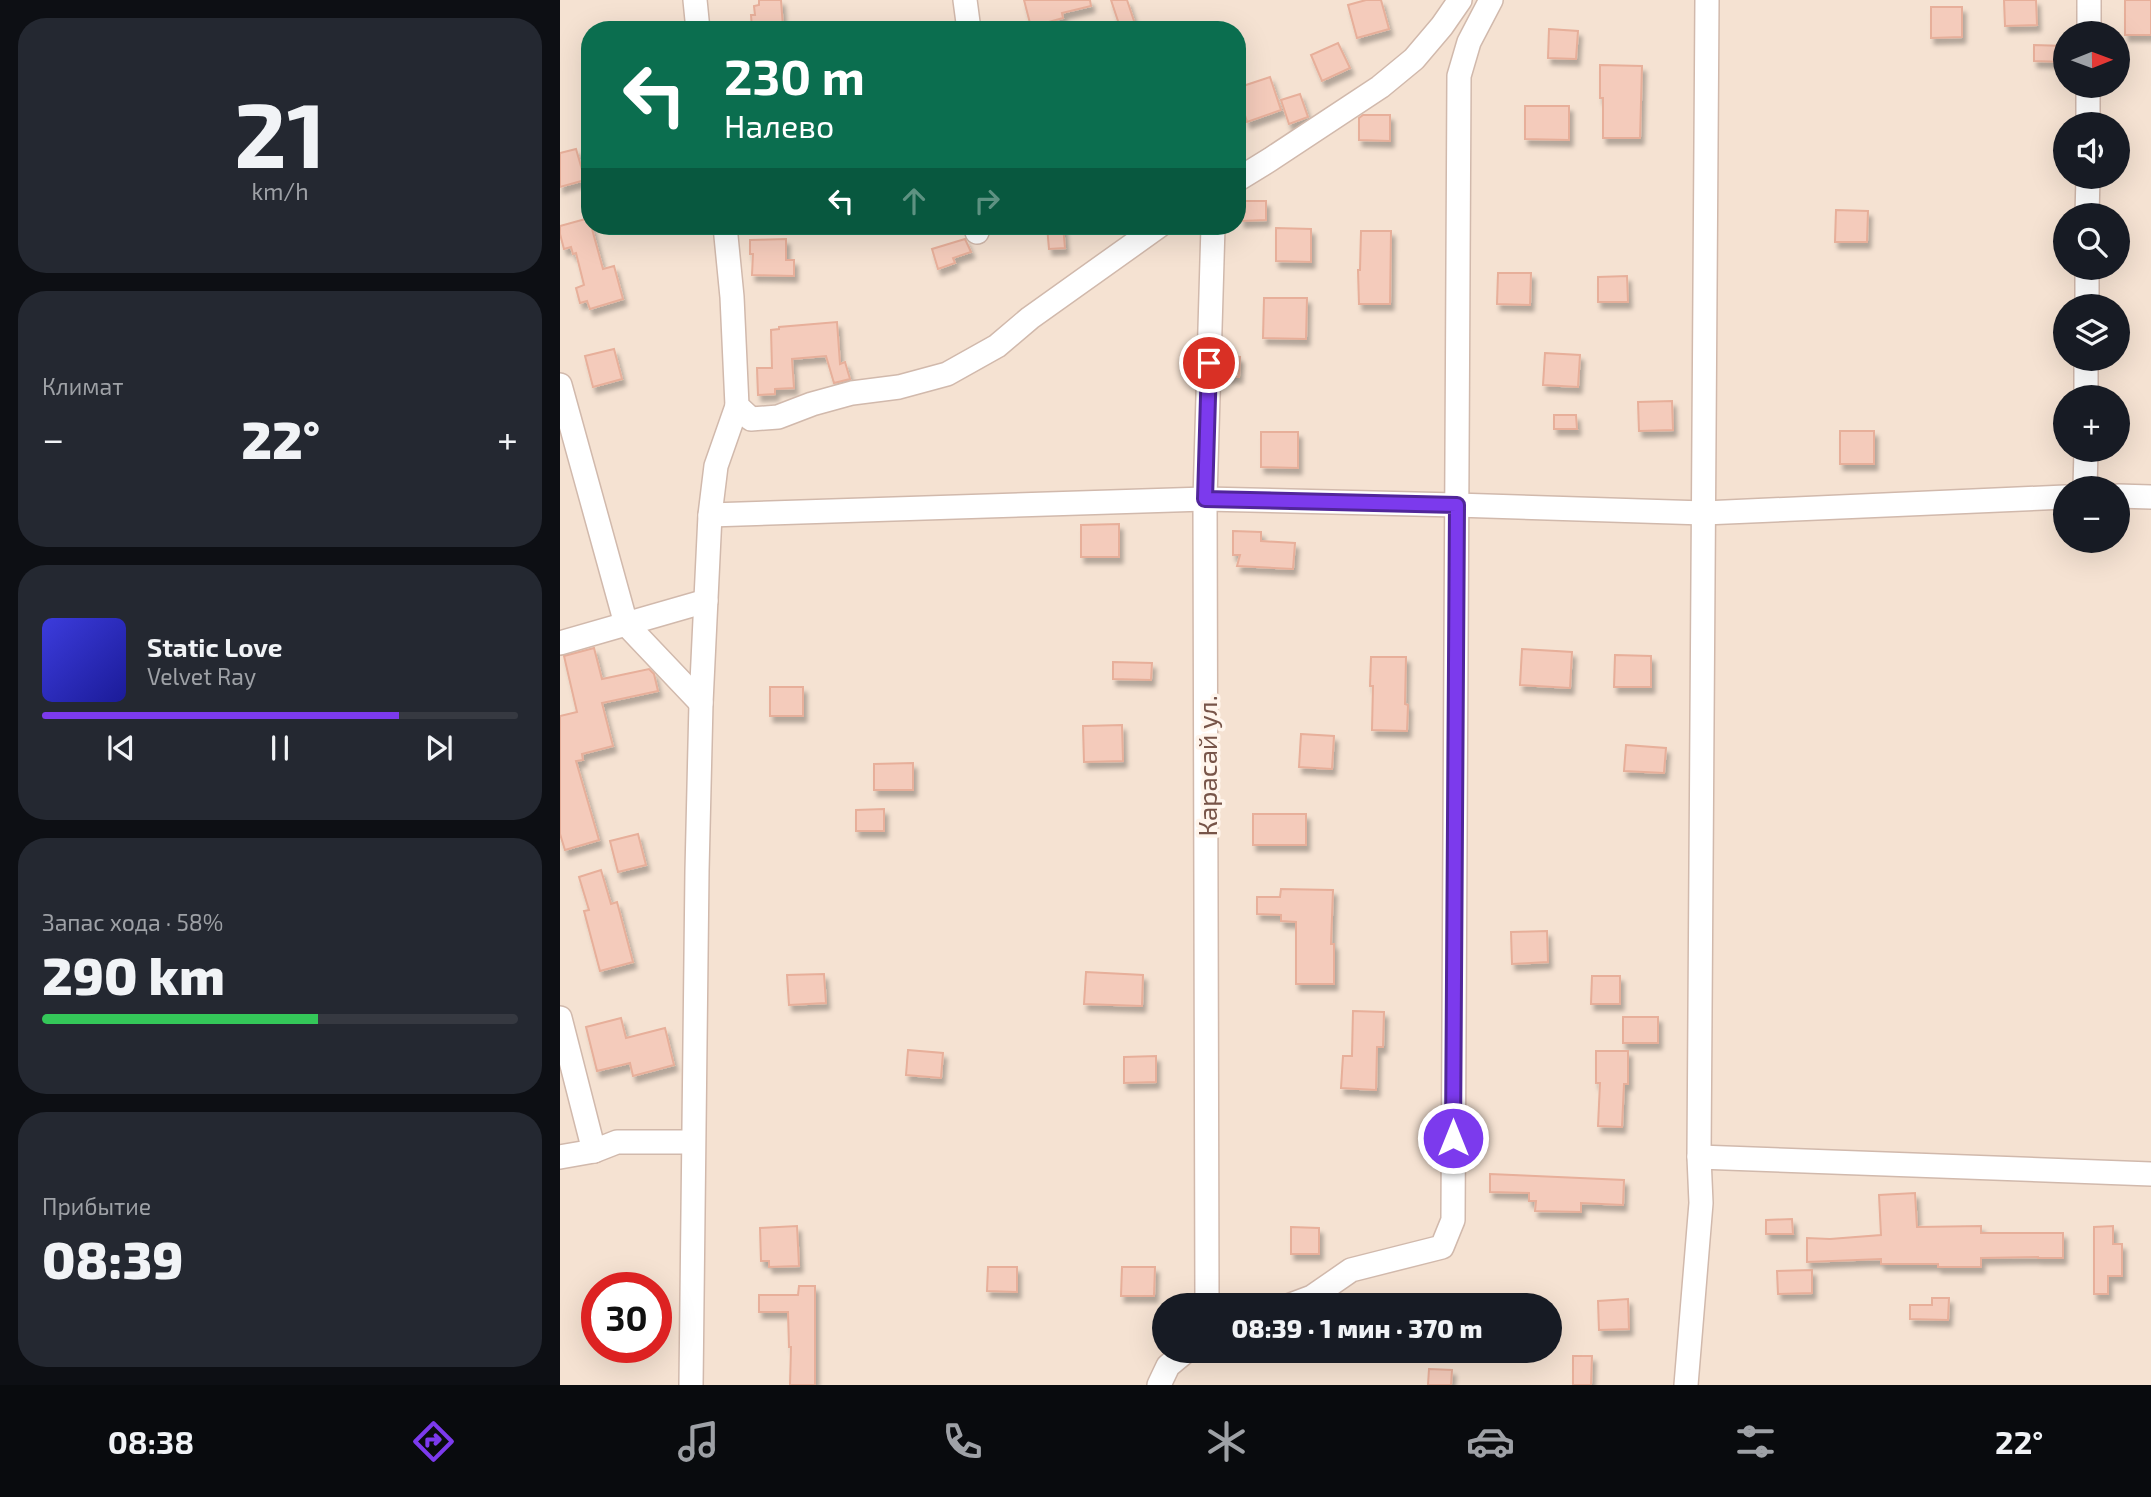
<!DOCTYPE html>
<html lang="ru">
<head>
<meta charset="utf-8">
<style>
  body { margin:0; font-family:"Exo 2",sans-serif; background:#242831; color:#f1f3f6; height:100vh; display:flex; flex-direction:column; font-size:26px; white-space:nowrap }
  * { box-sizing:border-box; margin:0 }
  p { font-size:23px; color:#9ea1a6 }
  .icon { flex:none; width:38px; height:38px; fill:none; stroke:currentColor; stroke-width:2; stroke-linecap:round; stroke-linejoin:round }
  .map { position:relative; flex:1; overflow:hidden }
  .side { display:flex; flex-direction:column; gap:18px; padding:18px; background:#0d0f14; width:560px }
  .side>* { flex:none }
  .guide { position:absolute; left:21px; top:21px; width:665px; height:214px; border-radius:28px; box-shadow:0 7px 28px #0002; background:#0b6e4f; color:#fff; overflow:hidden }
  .needle { width:46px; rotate:89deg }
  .tools { position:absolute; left:1493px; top:21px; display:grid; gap:14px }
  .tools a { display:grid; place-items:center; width:77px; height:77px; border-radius:50%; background:#171b24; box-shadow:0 7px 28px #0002; font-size:35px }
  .speed { position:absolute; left:21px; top:1272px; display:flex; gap:14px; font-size:35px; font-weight:700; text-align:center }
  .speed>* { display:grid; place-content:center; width:91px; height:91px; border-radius:50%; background:#171b24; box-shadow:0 7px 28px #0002; line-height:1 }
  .speed .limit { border:10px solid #d22; background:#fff; color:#111 }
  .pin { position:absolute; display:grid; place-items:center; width:60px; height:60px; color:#fff; margin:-30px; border:4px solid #fff; border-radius:50%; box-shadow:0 2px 7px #0007 }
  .me { position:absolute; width:77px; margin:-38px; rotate:0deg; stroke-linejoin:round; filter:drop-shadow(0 0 5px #0008) }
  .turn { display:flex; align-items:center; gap:24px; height:147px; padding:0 28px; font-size:32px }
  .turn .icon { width:91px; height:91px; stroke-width:2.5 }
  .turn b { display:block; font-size:49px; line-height:60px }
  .lanes { display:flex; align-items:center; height:66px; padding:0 28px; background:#0003; justify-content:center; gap:35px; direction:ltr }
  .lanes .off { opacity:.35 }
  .big { font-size:52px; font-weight:800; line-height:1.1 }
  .side .tile { flex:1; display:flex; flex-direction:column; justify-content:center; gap:10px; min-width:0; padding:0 24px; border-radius:28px; background:#242831 }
  .side .dial { align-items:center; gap:0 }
  .dial b { font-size:91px; line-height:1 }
  .song { display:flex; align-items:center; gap:21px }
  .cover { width:84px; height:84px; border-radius:10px; background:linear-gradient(135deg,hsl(240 70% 55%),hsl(240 70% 35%)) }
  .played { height:7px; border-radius:4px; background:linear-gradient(90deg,#7c3aed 75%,#363941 75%) }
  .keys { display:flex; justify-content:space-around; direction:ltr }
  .heat { display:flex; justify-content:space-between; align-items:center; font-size:38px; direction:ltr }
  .charge { height:10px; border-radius:5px; background:linear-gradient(90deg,#34c759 58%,#363941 0) }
  .trip { position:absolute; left:592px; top:1293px; width:410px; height:70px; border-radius:35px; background:#171b24; box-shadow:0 7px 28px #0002; font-weight:800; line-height:70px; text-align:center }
  .tab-bar { display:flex; height:112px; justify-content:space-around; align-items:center; background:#090b0e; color:#9ea1a6 }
  .tab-bar .icon { width:49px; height:49px }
  .tab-bar .on { color:#7c3aed }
  .tab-bar b { font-size:32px; color:#f1f3f6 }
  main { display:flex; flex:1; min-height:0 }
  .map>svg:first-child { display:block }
</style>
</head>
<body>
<main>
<section class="side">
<div class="tile dial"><b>21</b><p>km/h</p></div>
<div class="tile"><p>Климат</p>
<div class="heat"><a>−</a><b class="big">22°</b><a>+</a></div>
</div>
<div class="tile">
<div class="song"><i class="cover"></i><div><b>Static Love</b><p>Velvet Ray</p></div></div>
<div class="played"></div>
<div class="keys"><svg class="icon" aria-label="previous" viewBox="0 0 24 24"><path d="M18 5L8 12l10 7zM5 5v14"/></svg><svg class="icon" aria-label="pause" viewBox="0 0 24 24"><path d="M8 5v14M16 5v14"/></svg><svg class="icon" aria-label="next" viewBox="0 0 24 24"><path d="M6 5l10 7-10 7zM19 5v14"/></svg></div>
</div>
<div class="tile"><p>Запас хода · 58%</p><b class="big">290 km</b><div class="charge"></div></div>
<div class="tile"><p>Прибытие</p><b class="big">08:39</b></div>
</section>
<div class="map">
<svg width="1591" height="1385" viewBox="0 0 1591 1385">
  <defs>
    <filter id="shadow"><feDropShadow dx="3.5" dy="6" stdDeviation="2" flood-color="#0004"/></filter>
  </defs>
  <rect width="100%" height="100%" fill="#fdf1e4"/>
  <!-- residential -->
  <path fill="#f5e2d2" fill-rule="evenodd" d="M0 0H1591V1385H0ZM30 30H677V226H30ZM1505 33H1558V86H1505ZM1505 124H1558V177H1505ZM1505 215H1558V268H1505ZM1505 306H1558V359H1505ZM1505 397H1558V450H1505ZM1505 488H1558V541H1505ZM37 1288H96V1348H37ZM604 1306H989V1351H604Z"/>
  <!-- building -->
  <g fill="#f4cbbb" stroke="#e7af9a" stroke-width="2" filter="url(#shadow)">
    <polygon points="199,0 221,0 223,27 192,29 191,15 195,15 194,6 199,5"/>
    <polygon points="464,0 530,0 531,6 502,13 503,18 471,27"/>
    <polygon points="551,0 567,0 577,30 561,30"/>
    <polygon points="806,0 821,0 829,29 797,38 788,5"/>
    <polygon points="1444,0 1476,0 1477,25 1445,26"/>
    <rect x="1565" y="0" width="26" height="35"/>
    <polygon points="1371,7 1402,7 1402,37 1371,38"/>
    <polygon points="989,29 1018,31 1016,59 988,58"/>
    <polygon points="778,43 790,68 762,81 751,55"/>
    <polygon points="1474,45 1505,46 1505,62 1474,61"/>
    <polygon points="1040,65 1082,66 1080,138 1043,138 1043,98 1040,98"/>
    <polygon points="710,77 721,110 687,122 677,88"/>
    <polygon points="740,94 748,117 729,124 721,100"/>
    <polygon points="965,106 1009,106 1009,140 965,139"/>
    <polygon points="803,115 830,115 830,141 799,140 799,118"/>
    <polygon points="16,149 25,180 0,187 0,153"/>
    <polygon points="681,201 706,201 706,220 681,221"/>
    <polygon points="1276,210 1308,211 1307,242 1275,242"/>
    <polygon points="29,218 43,269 54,266 63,299 30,309 27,301 20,303 16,288 24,285 16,253 13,254 11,247 4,249 0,234 0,226"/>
    <polygon points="487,226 503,226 505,248 489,249"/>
    <polygon points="716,228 751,229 751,262 716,261"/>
    <polygon points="801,231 831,231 830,304 799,304 798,270 800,270"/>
    <polygon points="226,239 226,260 234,260 234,276 192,275 193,254 190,254 190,240"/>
    <polygon points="405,239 411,252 393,258 395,263 378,269 372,249"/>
    <polygon points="938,273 971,273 970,305 937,304"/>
    <polygon points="1067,276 1068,302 1038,302 1038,277"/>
    <polygon points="704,298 747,298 746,339 703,338"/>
    <polygon points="277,322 280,364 285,362 290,379 274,383 266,356 232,359 234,388 215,389 215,394 198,395 197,368 212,368 211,330 219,329 219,327"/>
    <polygon points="54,349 62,379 33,387 25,356"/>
    <polygon points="985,353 1020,355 1018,387 983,385"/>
    <polygon points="664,356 680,357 679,377 664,376"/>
    <polygon points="1112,401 1113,430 1079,431 1078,402"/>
    <polygon points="994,415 1016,415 1017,429 994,429"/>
    <rect x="1280" y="431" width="34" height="33"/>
    <polygon points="701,432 738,432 738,468 701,467"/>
    <polygon points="559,524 559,557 521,557 521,525"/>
    <polygon points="673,531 701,532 701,541 735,543 733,569 677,566 680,555 673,555"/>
    <polygon points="34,648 42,679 89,669 94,674 98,691 42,703 53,746 22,754 23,760 16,761 39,840 5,850 0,834 0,716 17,712 4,656"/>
    <polygon points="962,649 1012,652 1010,688 960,685"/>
    <polygon points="1055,655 1091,656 1091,687 1054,687"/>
    <polygon points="811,657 846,657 845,704 848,705 847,731 812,730 813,686 810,686"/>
    <polygon points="553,662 592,663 591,680 553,679"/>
    <rect x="210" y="687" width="33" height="29"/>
    <polygon points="562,725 563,761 524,762 523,726"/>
    <polygon points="741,734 774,736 772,769 739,767"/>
    <polygon points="1066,745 1106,748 1104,773 1064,771"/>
    <polygon points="353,763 353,790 314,790 314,764"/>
    <polygon points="324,809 324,831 296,831 296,810"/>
    <rect x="693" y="814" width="53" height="31"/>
    <polygon points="78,834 86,865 58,872 50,841"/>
    <polygon points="41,870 51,904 57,902 73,962 40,971 24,911 29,910 19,877"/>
    <polygon points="721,889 773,890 771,944 774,944 774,984 736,984 736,922 721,921 721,915 697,914 697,897 720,897"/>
    <polygon points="987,931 988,962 952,964 951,932"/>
    <polygon points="526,972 583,975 582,1006 524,1004"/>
    <polygon points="264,974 266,1003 229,1005 227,975"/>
    <polygon points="1032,976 1060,976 1060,1004 1031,1004"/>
    <polygon points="793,1011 824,1012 823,1047 817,1047 816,1090 781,1088 783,1056 792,1056"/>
    <rect x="1063" y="1017" width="35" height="26"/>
    <polygon points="61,1018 66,1038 105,1028 114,1065 73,1076 70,1063 37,1071 26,1027"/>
    <polygon points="348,1050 383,1053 381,1078 346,1075"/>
    <polygon points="1036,1051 1068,1051 1068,1084 1064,1084 1062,1127 1038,1126 1040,1083 1036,1083"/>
    <polygon points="596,1056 596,1082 564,1083 564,1057"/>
    <polygon points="930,1174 1064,1180 1063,1205 1021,1203 1021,1212 975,1211 976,1201 969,1201 969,1193 930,1192"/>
    <polygon points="1355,1193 1357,1227 1421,1226 1421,1233 1503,1233 1503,1258 1478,1258 1478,1257 1421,1258 1421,1267 1378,1267 1378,1264 1321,1264 1321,1259 1247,1262 1247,1238 1270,1239 1321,1235 1319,1195"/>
    <polygon points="1232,1219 1233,1234 1206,1234 1206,1220"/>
    <polygon points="237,1226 239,1266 209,1267 209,1261 201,1261 200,1228"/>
    <polygon points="1553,1226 1553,1244 1562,1244 1562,1276 1548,1276 1548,1294 1534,1294 1534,1227"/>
    <polygon points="731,1227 759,1228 759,1254 731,1254"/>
    <polygon points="428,1267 457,1267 457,1292 427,1291"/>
    <polygon points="562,1267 595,1267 594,1296 561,1296"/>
    <polygon points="1252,1270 1252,1293 1218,1294 1217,1271"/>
    <polygon points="239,1286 255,1286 255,1385 230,1385 231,1347 229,1347 228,1312 199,1312 199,1295 238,1295"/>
    <polygon points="1372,1298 1389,1298 1388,1320 1350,1319 1350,1305 1372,1305"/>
    <polygon points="1068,1299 1069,1329 1039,1330 1038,1301"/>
    <polygon points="1013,1356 1032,1356 1031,1385 1013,1385"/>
    <polygon points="869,1369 892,1370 891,1385 868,1385"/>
  </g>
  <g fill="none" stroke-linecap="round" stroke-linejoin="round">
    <defs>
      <g id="minor">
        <polyline points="135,0 138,30"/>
        <polyline points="405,0 409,30"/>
        <polyline points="1529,33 1529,0"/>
        <polyline points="1528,124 1528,86"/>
        <polyline points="677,180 711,159 820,87 854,59 882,26 900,0"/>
        <polyline points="1527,215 1528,177"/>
        <polyline points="165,226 172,297 177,406 191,419 218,417 252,404 292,393 339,387 387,374 437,346 470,318 599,226"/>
        <polyline points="417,232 419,226"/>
        <polyline points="1527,306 1527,268"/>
        <polyline points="0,385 66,624 141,703"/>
        <polyline points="1526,397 1526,359"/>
        <polyline points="1525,488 1526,450"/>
        <polyline points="1558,496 1591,497"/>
        <polyline points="150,515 645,499 896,505 1144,513 1505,497"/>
        <polyline points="0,643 146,601"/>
        <polyline points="0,1018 34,1151"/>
        <polyline points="0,1157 34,1151 57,1142 133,1142"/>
        <polyline points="1139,1157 1591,1174"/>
        <polyline points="647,1306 645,499 653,226"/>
        <polyline points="728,1306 752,1297 791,1270 882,1247 893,1220 899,76 909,42 931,0"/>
        <polyline points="131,1385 137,871 141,703 150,515 156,466 177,406"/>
        <polyline points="599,1385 608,1366 626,1351"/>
        <polyline points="1126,1385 1141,1203 1139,1157 1147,0"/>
      </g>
    </defs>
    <!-- minor casing -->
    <use href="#minor" stroke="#d1b9ac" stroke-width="26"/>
    <!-- minor -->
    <use href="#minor" stroke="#fff" stroke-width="23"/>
  </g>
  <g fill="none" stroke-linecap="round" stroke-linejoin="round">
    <defs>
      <polyline id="route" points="649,363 645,499 897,505 893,1138"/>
    </defs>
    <!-- route casing -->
    <use href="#route" stroke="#51269a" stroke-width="18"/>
    <!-- route -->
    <use href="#route" stroke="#7c3aed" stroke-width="12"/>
  </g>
  <g text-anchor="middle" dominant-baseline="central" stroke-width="7" stroke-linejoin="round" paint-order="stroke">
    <!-- street labels -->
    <g font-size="26" fill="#775448" stroke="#fff5ec">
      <text transform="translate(646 766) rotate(-90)">Карасай ул.</text>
    </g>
  </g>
</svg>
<div class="tools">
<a><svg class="needle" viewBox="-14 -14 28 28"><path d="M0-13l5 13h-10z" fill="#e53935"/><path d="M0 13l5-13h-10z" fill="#9ea1a6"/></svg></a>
<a><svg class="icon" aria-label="sound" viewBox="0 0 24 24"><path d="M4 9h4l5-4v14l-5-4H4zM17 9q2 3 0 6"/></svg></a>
<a><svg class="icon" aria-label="search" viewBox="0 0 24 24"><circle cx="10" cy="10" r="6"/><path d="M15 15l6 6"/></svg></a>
<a><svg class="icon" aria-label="layers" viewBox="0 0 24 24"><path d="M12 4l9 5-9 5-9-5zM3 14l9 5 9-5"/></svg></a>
<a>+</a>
<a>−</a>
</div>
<div class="speed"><div class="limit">30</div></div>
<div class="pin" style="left:649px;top:363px;background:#d93025"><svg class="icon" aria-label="arrive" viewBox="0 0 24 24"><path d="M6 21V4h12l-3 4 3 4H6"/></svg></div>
<svg class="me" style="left:893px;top:1138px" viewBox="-20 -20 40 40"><circle r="17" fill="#7c3aed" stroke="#fff" stroke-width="3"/><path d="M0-11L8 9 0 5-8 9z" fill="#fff"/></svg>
<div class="trip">08:39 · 1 мин · 370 m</div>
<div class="guide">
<div class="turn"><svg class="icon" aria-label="left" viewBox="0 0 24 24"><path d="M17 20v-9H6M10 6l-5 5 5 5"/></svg><div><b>230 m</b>Налево</div></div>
<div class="lanes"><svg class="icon" aria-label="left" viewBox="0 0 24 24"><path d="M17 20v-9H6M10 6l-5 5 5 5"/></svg><svg class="icon off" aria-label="ahead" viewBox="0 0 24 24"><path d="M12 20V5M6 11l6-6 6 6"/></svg><svg class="icon off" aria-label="right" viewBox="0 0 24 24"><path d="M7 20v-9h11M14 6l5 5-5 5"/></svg></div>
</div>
</div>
</main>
<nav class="tab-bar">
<b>08:38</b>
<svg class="icon on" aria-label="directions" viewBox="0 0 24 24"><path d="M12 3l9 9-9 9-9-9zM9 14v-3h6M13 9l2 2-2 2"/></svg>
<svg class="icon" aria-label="music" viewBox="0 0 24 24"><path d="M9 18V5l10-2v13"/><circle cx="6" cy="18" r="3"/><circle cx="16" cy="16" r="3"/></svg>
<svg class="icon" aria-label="phone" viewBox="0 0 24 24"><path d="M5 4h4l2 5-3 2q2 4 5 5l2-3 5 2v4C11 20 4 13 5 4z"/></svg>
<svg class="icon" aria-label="climate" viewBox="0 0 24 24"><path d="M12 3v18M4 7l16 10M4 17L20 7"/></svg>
<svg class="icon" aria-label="car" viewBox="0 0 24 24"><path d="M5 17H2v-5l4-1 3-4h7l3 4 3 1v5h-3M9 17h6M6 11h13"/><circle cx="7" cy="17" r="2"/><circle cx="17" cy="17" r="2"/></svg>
<svg class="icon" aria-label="filters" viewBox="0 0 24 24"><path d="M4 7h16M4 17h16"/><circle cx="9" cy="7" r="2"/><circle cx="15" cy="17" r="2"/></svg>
<b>22°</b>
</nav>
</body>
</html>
